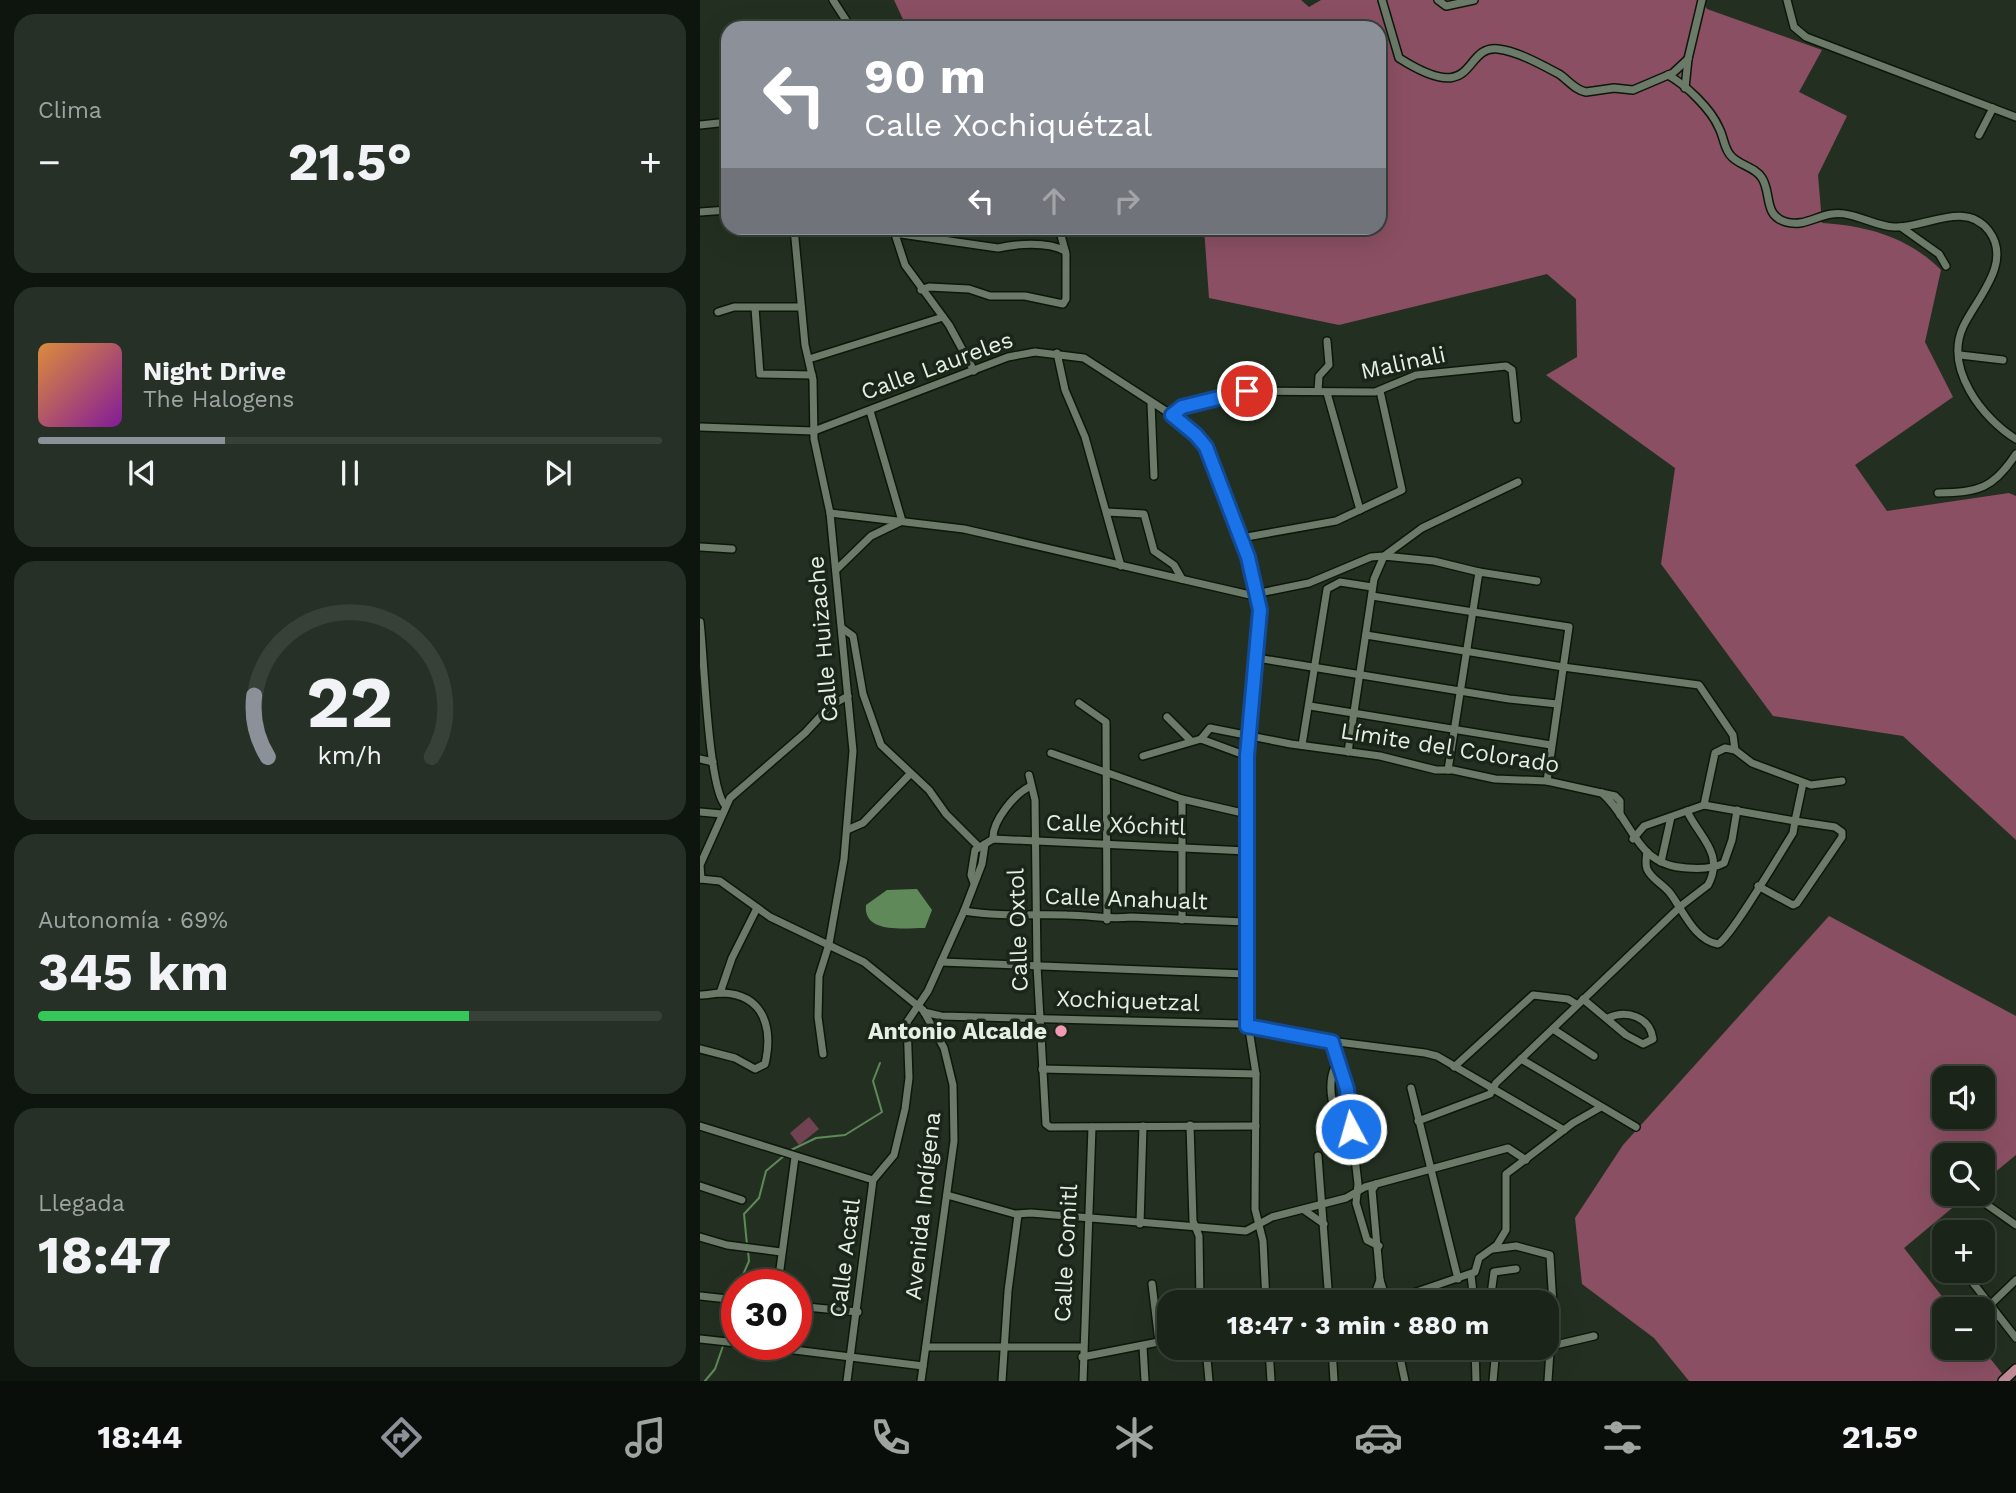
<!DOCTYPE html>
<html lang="es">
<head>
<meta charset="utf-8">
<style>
  body { margin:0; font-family:"Work Sans",sans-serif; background:#273026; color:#f1f3f6; height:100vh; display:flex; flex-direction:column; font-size:26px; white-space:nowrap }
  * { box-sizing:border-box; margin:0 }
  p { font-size:23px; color:#9fa4a2 }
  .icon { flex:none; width:38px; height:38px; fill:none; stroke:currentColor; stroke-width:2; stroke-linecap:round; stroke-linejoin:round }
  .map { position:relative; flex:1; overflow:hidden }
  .drawer { display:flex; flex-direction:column; gap:14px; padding:14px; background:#0e140e; width:700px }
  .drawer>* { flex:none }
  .hud { position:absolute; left:21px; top:21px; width:665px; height:214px; border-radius:21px; box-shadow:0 7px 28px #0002,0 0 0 2px #384138; background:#8c9099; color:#fff; overflow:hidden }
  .controls { position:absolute; left:1232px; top:1066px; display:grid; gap:14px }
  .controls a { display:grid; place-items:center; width:63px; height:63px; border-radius:14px; background:#1a2419; box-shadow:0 7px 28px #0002,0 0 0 2px #384138; font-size:35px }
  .speed { position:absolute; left:21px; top:1269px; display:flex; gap:14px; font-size:35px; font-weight:700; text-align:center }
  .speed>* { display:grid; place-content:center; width:91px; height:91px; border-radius:50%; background:#1a2419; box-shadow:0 7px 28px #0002,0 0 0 2px #384138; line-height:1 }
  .speed .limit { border:10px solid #d22; background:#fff; color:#111 }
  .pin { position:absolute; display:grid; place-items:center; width:60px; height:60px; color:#fff; margin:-30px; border:4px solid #fff; border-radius:50%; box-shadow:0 2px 7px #0007 }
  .me { position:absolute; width:77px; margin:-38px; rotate:354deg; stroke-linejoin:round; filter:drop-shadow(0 0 5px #0008) }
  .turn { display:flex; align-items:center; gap:24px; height:147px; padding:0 28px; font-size:32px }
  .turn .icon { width:91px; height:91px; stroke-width:2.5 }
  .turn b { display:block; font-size:49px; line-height:60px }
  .lanes { display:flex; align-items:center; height:66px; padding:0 28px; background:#0003; justify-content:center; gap:35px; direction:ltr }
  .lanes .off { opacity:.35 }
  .big { font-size:52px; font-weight:700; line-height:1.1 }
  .drawer .card { flex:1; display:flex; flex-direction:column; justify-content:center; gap:10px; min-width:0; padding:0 24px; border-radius:21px; background:#273026 }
  .drawer .dial { align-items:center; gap:0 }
  .dial svg { height:182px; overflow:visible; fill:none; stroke:#384138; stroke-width:7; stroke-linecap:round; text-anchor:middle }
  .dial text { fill:#f1f3f6; stroke:none }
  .song { display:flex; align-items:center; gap:21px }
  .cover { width:84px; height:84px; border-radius:10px; background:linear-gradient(135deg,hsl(30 70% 55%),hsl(290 70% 35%)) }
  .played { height:7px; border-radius:4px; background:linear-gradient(90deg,#8c9099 30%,#384138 30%) }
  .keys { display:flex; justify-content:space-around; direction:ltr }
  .heat { display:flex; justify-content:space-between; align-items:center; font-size:38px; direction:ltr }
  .charge { height:10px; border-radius:5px; background:linear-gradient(90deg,#34c759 69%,#384138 0) }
  .trip { position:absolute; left:457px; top:1290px; width:402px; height:70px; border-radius:21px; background:#1a2419; box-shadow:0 7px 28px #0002,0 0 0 2px #384138; font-weight:700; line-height:70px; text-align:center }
  .tabs { display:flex; height:112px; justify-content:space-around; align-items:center; background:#0a0e0a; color:#9fa4a2 }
  .tabs .icon { width:49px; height:49px }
  .tabs .active { color:#8c9099 }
  .tabs b { font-size:32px; color:#f1f3f6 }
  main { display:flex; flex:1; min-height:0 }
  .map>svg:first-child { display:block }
</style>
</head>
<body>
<main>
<section class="drawer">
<div class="card"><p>Clima</p>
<div class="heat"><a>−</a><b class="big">21.5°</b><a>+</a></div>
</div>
<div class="card">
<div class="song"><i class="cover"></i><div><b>Night Drive</b><p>The Halogens</p></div></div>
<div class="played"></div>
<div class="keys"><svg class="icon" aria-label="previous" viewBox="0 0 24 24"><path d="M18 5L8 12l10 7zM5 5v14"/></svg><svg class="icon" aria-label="pause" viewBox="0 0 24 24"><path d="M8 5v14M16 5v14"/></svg><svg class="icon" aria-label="next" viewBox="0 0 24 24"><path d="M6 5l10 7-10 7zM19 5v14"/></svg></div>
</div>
<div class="card dial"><svg viewBox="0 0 100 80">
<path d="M14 69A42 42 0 1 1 86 69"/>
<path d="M14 69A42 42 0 0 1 8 42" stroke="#8c9099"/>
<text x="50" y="56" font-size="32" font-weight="700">22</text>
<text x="50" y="72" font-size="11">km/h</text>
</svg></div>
<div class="card"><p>Autonomía · 69%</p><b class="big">345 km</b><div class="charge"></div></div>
<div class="card"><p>Llegada</p><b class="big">18:47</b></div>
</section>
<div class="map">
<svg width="1316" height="1381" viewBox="0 0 1316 1381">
  <rect width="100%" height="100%" fill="#233021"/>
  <!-- green -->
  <polygon fill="#714352" points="109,1117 119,1129 99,1145 90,1133"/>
  <!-- forest -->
  <g fill="#8b4f63" fill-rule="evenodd">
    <path d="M194 0H601L609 7 621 0H1002L1007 9 1122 50 1099 92 1147 116 1118 175 1122 223C1168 226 1208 237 1241 270L1225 342 1253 397 1155 465 1187 511 1309 493 1316 496V840L1203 736 1073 716 961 564 975 468 846 375 877 357 876 299 847 274 639 325 509 298 504 228H679V28H207Z"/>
    <path d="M1129 916 1316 1016V1155L1283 1182V1155H1244V1194H1269L1204 1248 1252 1309H1244V1348H1282L1308 1381H989L954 1338 882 1284 875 1218 923 1145ZM1244 1078H1283V1116H1244Z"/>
  </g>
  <!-- water -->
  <path fill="#60895a" d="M217 889 232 910 225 928C204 928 163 934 166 905L187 890Z"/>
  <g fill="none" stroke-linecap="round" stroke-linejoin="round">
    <!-- stream -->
    <g stroke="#60895a" stroke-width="2">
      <polyline points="89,1151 116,1138 145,1135 182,1112 173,1081 180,1063"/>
      <polyline points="47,1245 44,1214 59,1198 66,1171 85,1155"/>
      <polyline points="39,1284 49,1261 48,1251"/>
      <polyline points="27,1337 33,1326 35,1305"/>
      <polyline points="5,1381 15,1369 23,1346"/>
    </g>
    <defs>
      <g id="minor">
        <polyline points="133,0 151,28"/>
        <path d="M682 0 699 58C779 109 761 45 798 49 817 51 842 65 859 74 868 80 875 90 886 92L914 88 933 90 973 73 988 59"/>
        <polyline points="738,0 746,6 774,0"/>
        <polyline points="1087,0 1094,27 1106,37 1316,117"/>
        <path d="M968 75C986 85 1011 109 1019 128 1024 137 1024 150 1032 157 1041 166 1055 167 1062 178 1072 194 1063 215 1086 222 1103 227 1116 216 1132 214 1154 211 1173 226 1194 227 1224 229 1265 199 1289 231 1313 263 1276 299 1263 327 1244 369 1283 419 1316 439"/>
        <polyline points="985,88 988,59 1002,0"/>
        <polyline points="0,125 28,122"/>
        <polyline points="1279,135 1293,108"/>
        <polyline points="0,212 28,210"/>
        <polyline points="1201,227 1239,254 1246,266"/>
        <polyline points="94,228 105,345 113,380 114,439 130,513 153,751 144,859 129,944 119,976 118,1017 123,1054"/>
        <polyline points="193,228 205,265 249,325 274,371"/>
        <path d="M194 233 298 248C316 244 347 241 365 251"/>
        <polyline points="221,290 229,287 269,289 290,296 325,296 363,304 366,299 366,254 359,228"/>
        <polyline points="55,308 60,374 112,375"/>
        <polyline points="18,312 34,307 101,307"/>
        <polyline points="357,353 365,390 385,437 421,566"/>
        <polyline points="1260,355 1303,360"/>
        <polyline points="109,359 243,317"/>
        <polyline points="618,391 619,376 629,365 627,341"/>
        <polyline points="627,393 660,510"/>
        <polyline points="451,403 454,476"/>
        <polyline points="472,415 483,407 541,391 675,392 716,375 806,366 812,370 817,419"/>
        <polyline points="0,427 114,431 308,357 335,352 384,358 472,415 496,435 506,447 548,557 560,610 547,756 546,1010 556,1074 555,1209 563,1241 566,1302"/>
        <path d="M1238 493C1279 492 1293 489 1316 454"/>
        <polyline points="407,512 444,514 454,551 474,565 482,579"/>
        <polyline points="130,513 264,529 550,595 609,583 671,557 684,556 722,528 818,482"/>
        <polyline points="541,538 636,521 702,490 680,391"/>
        <polyline points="0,547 32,549"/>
        <polyline points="136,570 171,536 202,521 170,411"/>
        <polyline points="672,596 869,627 847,781"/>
        <path d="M0 622C4 654 8 787 25 805"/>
        <polyline points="142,628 153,636 163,694 181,745 229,790 246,814 278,846"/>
        <polyline points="666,635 863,667 999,685 1033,735 1035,750"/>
        <polyline points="557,658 809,699 857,704"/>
        <polyline points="379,703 406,722 407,920"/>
        <polyline points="610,706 851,745"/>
        <polyline points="467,717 491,741"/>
        <polyline points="501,739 510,728 591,744 680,756 736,770 753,770 795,779 847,781 915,796 920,801 920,815"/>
        <polyline points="602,745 627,589 640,582 672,587"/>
        <polyline points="648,752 674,579 684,556 734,561 779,572"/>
        <polyline points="351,753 482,799 547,814"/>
        <polyline points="443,756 501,739 547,756"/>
        <polyline points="0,759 13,762"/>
        <polyline points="748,770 779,572 837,581"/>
        <polyline points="329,775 335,800 337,966 346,1124 350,1127 556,1126"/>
        <path d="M902 793C934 821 935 866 987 868 1000 869 1013 869 1024 863L1032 840 1037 810"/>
        <polyline points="482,799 482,920"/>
        <polyline points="1004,805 1015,753 1025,748 1035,750 1052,763 1111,785 1142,781"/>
        <polyline points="0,812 22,814"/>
        <polyline points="147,830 163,823 210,774"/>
        <path d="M293 839C292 821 315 793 331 786"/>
        <polyline points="933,839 944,826 1004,805 1095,821 1103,783"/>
        <path d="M947 852C946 858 945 863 947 869 951 879 963 884 970 893 983 910 994 940 1018 944 1031 937 1081 852 1093 833L1095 821 1135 827 1142 832V837L1097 903 1093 905 1058 886"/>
        <polyline points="961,862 971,817"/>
        <polyline points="0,879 20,881 70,917 164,962 223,1010 244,1048 253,1085 254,1141 221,1381"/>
        <polyline points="1,879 0,865 30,798 105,733 130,706 148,696"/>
        <polyline points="274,883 271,875 275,850 293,839 547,851"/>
        <path d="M264 911C299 917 332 914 367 915 391 915 406 920 431 917L545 922"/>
        <polyline points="241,962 545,974"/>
        <polyline points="20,993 32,958 57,908"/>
        <path d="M0 995C8 995 15 993 23 993 65 995 73 1029 65 1064L55 1069 35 1058 0 1049"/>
        <path d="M883 999 926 1035 943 1044 953 1039C950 1017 927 1009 908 1018"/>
        <polyline points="224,1012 241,1016 540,1024 556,1030 614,1039 725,1053 737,1056 864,1130"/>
        <polyline points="853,1029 894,1056"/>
        <polyline points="632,1042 647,1089 658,1184 656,1203 667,1240 679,1246"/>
        <polyline points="821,1059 936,1127"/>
        <path d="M637 1063C621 1089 640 1127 651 1151"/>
        <polyline points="754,1067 833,995 868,999 876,1004"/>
        <polyline points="342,1069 556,1074"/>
        <polyline points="711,1088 758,1279"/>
        <path d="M718 1121 790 1094 796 1083 982 905 1008 885C1025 853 999 837 987 811"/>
        <polyline points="490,1125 493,1221 499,1236 500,1302"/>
        <polyline points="0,1126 173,1180"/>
        <polyline points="618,1156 629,1302"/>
        <polyline points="676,1184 672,1190 680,1280 687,1302"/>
        <polyline points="0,1186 42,1200"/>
        <polyline points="247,1195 315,1214 331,1213 546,1231 572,1217 646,1198 665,1187 808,1148 826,1160"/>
        <polyline points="1286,1204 1316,1225"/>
        <polyline points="604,1210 624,1224"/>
        <polyline points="440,1224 443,1126"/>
        <polyline points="0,1237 27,1245 81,1252"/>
        <polyline points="793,1249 816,1246 850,1255 853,1306 848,1381"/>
        <polyline points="1263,1270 1316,1338"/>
        <polyline points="771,1275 774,1302"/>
        <polyline points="78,1284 95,1157"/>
        <polyline points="452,1284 459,1342"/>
        <polyline points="0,1296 37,1300"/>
        <polyline points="672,1302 680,1280"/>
        <polyline points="673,1302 693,1300 775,1272 779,1258 797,1245 806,1230 806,1174 873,1123 901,1107"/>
        <polyline points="790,1302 794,1272 816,1269"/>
        <polyline points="1291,1304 1316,1280"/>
        <polyline points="96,1306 158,1312"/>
        <polyline points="0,1339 37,1343"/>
        <polyline points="46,1344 223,1366"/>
        <polyline points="443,1346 445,1381"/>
        <polyline points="226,1347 382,1347"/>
        <polyline points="847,1347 894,1336"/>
        <polyline points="506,1348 509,1381"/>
        <polyline points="569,1348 571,1381"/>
        <polyline points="632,1348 634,1381"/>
        <polyline points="698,1348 705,1381"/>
        <polyline points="775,1348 776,1381"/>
        <polyline points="382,1357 469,1340"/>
        <polyline points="147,1381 173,1180 194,1155 205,1109 209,1078 207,1022 228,991 264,911 282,864 285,844"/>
        <polyline points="302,1381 308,1291 318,1215"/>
        <polyline points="383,1381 392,1127"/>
        <polyline points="793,1381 796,1348"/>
      </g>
      <polyline id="major" points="1303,1381 1316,1369"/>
    </defs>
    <!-- minor casing -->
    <use href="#minor" stroke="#0c170a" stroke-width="10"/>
    <!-- major casing -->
    <use href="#major" stroke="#0c170a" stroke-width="12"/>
    <!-- minor -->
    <use href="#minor" stroke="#6c7a69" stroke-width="7"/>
    <!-- major -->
    <use href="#major" stroke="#bf8995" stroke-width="9"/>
  </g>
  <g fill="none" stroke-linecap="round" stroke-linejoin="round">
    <defs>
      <polyline id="route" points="547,391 482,407 472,415 496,435 506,447 548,557 560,610 547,756 547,1026 632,1042 647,1089 651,1129"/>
    </defs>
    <!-- route casing -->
    <use href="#route" stroke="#114b97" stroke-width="18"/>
    <!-- route -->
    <use href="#route" stroke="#1a73e8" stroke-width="12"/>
  </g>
  <!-- markers -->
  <circle fill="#f09ab5" stroke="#192618" stroke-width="2.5" cx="361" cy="1031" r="7"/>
  <g text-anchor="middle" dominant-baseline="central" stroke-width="7" stroke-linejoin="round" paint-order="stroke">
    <!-- street labels -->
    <g font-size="23" fill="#e6efe5" stroke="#192618">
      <text transform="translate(703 363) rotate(-12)">Malinali</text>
      <text transform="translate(237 366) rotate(-20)">Calle Laureles</text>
      <text transform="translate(123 639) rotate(-95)">Calle Huizache</text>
      <text transform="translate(750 748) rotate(9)">Límite del Colorado</text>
      <text transform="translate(416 825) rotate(2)">Calle Xóchitl</text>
      <text transform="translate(426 899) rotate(2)">Calle Anahualt</text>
      <text transform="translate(318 930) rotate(-92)">Calle Oxtol</text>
      <text transform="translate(428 1001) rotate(2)">Xochiquetzal</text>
      <text transform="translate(223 1206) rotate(-84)">Avenida Indígena</text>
      <text transform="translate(366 1253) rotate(-87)">Calle Comitl</text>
      <text transform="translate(145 1258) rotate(-83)">Calle Acatl</text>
    </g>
    <!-- poi labels -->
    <g font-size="23" font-weight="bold" fill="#e6efe5" stroke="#192618" text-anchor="end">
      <text x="347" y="1031">Antonio Alcalde</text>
    </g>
  </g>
</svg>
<div class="controls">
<a><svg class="icon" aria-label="sound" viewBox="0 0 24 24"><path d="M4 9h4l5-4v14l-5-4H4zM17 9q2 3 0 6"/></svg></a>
<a><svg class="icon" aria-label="search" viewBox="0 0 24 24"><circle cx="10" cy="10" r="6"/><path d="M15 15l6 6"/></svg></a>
<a>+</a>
<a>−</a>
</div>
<div class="speed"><div class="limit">30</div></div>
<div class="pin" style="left:547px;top:391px;background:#d93025"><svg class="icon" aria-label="arrive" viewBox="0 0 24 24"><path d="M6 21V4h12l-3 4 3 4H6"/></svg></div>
<svg class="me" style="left:651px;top:1129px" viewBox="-20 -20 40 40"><circle r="17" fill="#1a73e8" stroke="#fff" stroke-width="3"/><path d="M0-11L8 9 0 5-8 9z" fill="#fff"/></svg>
<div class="trip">18:47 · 3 min · 880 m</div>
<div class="hud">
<div class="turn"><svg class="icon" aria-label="left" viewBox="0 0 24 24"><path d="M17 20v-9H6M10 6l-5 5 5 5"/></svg><div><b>90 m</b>Calle Xochiquétzal</div></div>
<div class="lanes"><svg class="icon" aria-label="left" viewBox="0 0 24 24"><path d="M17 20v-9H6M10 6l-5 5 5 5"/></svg><svg class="icon off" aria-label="ahead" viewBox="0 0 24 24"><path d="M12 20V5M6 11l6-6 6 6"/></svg><svg class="icon off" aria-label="right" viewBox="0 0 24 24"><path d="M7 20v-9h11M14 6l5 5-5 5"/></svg></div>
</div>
</div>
</main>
<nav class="tabs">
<b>18:44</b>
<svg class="icon active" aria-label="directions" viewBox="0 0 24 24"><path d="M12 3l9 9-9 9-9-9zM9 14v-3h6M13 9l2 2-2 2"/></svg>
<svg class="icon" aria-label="music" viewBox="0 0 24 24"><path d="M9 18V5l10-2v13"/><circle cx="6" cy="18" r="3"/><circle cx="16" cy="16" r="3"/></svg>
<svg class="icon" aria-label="phone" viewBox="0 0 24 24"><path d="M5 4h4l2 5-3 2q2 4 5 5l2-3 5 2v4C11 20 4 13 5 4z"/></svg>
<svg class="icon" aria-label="climate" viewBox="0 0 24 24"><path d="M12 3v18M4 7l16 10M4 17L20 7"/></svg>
<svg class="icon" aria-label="car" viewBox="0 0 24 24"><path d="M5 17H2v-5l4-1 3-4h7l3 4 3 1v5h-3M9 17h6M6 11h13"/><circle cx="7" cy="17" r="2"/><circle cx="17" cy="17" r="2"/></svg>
<svg class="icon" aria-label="filters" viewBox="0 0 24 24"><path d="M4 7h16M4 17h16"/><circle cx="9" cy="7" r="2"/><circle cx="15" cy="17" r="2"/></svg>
<b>21.5°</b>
</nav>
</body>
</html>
